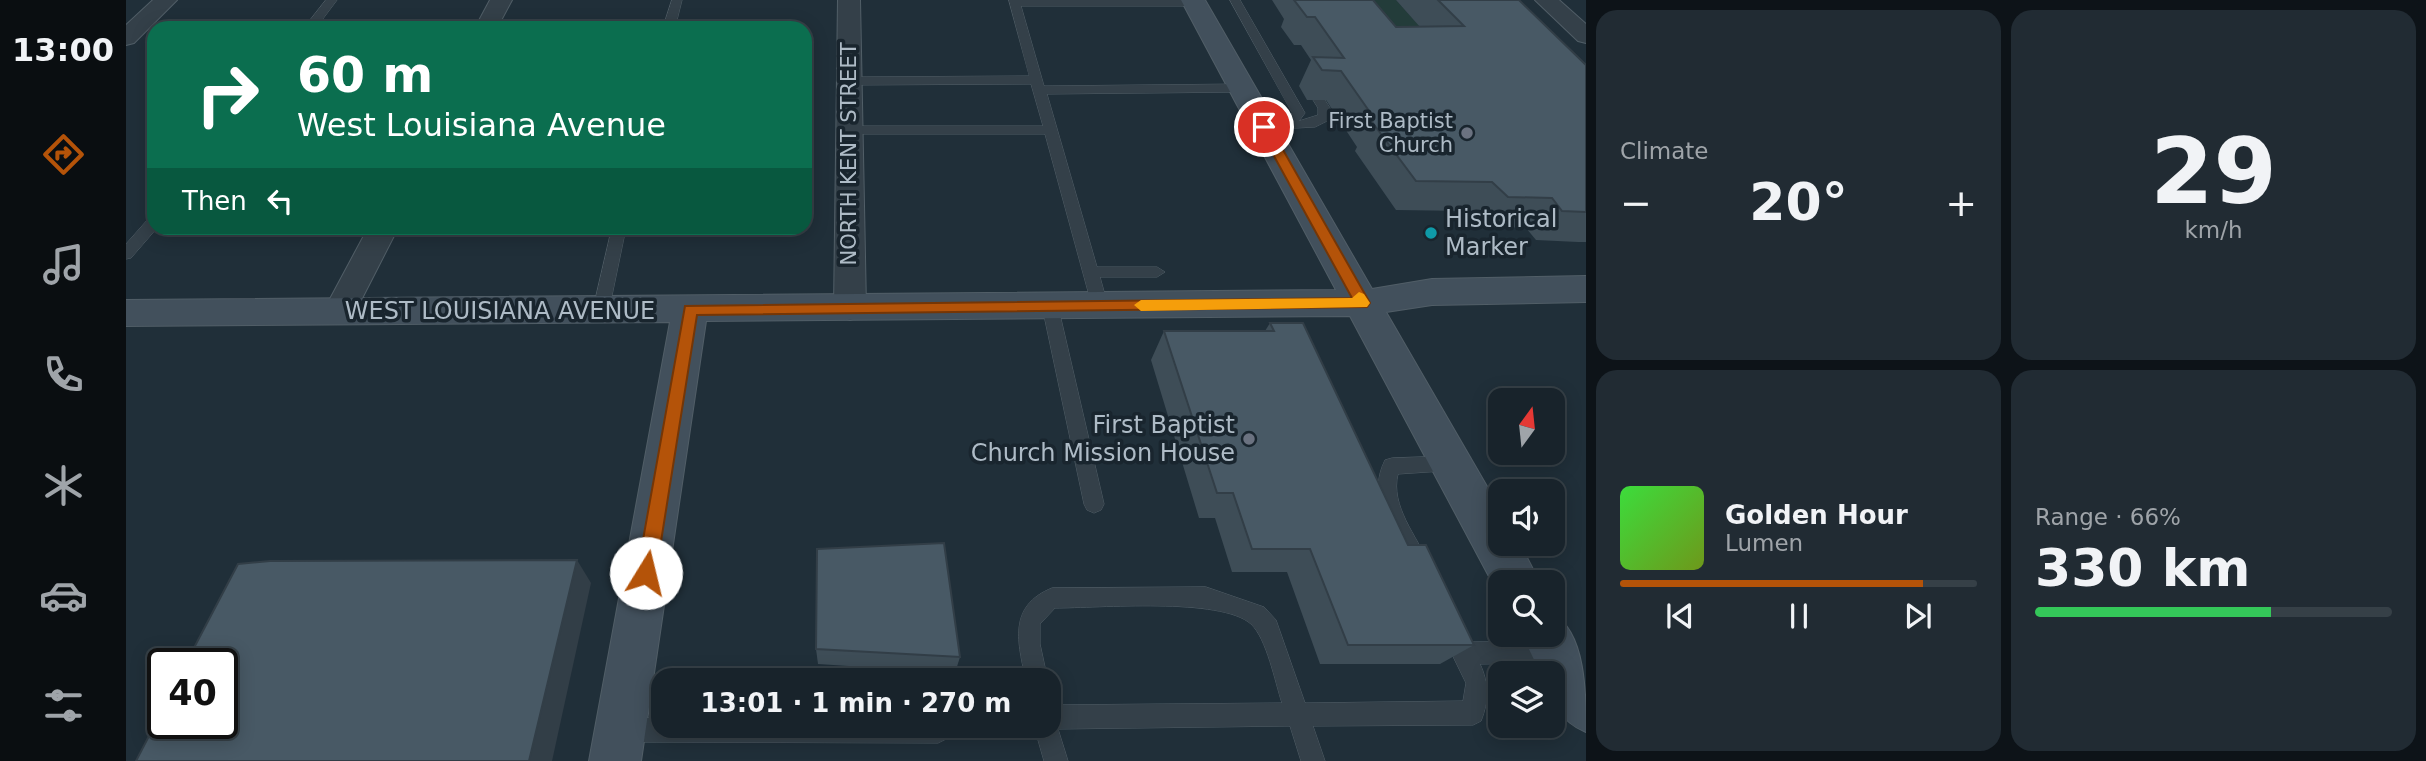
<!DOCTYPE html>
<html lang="en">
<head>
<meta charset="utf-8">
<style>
  body { margin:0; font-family:"DejaVu Sans",sans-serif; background:#212b33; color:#f1f3f6; height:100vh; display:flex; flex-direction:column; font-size:26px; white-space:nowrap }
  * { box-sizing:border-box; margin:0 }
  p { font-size:23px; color:#9fa4a9 }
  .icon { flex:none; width:38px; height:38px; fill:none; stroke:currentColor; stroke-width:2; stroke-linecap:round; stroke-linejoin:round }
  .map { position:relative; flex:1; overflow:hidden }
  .panel { display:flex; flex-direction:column; gap:10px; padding:10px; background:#0d1318; width:840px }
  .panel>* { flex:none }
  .top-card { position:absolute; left:21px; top:21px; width:665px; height:214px; border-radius:21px; box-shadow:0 4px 18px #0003,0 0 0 2px #364047; background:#0b6e4f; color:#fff; overflow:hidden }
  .needle { width:46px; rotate:15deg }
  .tools { position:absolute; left:1362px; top:388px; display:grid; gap:14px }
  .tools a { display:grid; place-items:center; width:77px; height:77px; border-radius:14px; background:#18232b; box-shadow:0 4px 18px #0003,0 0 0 2px #364047; font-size:35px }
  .speed { position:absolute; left:21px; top:648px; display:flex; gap:14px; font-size:35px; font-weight:700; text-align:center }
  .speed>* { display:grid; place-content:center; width:91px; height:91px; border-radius:50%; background:#18232b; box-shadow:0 4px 18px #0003,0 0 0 2px #364047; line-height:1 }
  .speed .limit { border:4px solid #111; border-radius:10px; background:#fff; color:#111 }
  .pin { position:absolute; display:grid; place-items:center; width:60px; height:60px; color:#fff; margin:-30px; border:4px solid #fff; border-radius:50%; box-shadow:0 2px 7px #0007 }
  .me { position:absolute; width:77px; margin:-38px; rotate:9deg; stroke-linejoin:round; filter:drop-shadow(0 0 5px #0008) }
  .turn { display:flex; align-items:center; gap:24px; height:147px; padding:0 35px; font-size:32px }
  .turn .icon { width:91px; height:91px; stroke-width:2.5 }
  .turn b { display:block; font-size:49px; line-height:60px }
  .then { display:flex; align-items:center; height:66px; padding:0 35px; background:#0003; gap:14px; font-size:26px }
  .big { font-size:52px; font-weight:700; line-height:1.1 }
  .panel .widget { flex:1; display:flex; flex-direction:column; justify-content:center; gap:10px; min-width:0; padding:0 24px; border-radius:21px; background:#212b33 }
  .panel .dial { align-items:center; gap:0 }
  .dial b { font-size:91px; line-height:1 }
  .song { display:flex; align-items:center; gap:21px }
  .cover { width:84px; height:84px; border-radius:10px; background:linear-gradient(135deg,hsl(120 70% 55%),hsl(80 70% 35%)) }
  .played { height:7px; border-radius:4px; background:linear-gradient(90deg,#b45309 85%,#364047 85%) }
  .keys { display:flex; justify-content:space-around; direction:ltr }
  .heat { display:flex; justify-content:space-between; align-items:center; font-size:38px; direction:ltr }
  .charge { height:10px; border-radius:5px; background:linear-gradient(90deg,#34c759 66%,#364047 0) }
  .panel .tiles { flex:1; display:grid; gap:10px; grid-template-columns:repeat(2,1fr) }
  .trip { position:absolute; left:525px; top:668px; width:410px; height:70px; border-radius:21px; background:#18232b; box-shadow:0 4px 18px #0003,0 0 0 2px #364047; font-weight:700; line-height:70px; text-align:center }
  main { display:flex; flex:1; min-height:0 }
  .menu { display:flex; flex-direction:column; width:126px; justify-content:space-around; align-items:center; background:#0a0e11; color:#9fa4a9 }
  .menu .icon { width:49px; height:49px }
  .menu .active { color:#b45309 }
  .menu b { font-size:32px; color:#f1f3f6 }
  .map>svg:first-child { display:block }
</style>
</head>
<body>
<main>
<nav class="menu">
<b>13:00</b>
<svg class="icon active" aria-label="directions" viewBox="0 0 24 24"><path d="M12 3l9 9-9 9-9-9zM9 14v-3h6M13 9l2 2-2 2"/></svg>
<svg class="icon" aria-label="music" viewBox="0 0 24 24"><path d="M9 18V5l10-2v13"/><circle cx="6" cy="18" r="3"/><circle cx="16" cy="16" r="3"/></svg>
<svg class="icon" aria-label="phone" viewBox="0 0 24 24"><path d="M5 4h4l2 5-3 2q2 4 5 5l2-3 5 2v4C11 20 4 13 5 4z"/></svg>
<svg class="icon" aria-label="climate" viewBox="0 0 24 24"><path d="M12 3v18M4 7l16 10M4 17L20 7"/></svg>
<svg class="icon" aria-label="car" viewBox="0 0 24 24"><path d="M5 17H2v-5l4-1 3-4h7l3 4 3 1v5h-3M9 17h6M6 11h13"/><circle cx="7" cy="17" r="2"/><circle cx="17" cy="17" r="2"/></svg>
<svg class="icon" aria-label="filters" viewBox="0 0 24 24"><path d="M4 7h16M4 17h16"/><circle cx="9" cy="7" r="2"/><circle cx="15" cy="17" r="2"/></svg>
</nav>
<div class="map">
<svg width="1460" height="761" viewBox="0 0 1460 761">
  <rect width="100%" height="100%" fill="#202f39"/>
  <!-- green -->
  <polygon fill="#233c3a" points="1209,0 1270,0 1320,55"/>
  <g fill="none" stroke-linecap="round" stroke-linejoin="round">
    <defs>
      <g id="lane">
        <polygon points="200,0 211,0 190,28 178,28"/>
        <polygon points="546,0 556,0 549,28 537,28"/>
        <polygon points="883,0 1069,0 1073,3 1068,6 895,6 918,86 1116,84 1122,88 1116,92 921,94 971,267 1031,267 1039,272 1031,277 974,277 982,306 980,310 968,310 966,306 919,134 723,134 716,130 723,126 917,126 905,84 723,85 717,81 723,77 903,76"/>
        <polygon points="1104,0 1114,0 1179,113 1173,121 1192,115 1192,108 1187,100 1193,96 1197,97 1204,108 1203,120 1189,127 1133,130 1133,124 1157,122 1166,113"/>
        <polygon points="28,216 28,228 31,228 5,258 0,259 0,244 23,218"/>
        <polygon points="486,228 500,228 483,310 475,316 467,310"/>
        <polygon points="924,300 932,306 978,504 975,510 968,513 961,510 958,504 916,306"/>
        <path d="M1325 456 1332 458 1334 464 1332 470 1272 474C1264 506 1291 536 1303 564L1300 571 1293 574 1286 571C1268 535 1239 500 1259 460L1266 458Z"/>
        <path d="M1080 587 1138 607 1150 620 1179 703 1337 701 1340 683 1314 630 1317 622 1325 619 1333 622 1343 642 1426 641 1434 644 1437 652 1434 660 1426 663 1354 664C1363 683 1363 701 1355 721L1347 725 1187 726 1199 761H1175L1164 726 932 729 942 761H918L908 726H922V705L1156 703C1149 682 1141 639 1125 624 1095 597 972 608 929 608L914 624V644L922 681H900C892 643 881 606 926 588Z"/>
        <polygon points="498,718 537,718 537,726 822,726 824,731 820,739 812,743 498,742 490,738 486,730 490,722"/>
      </g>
      <g id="street">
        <polygon points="27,0 51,0 8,43 0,45 0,25"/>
        <polygon points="364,0 386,0 371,28 349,28"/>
        <polygon points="712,0 734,0 740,308 735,316 724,320 713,316 708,308"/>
        <polygon points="1409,0 1433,0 1460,24 1460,43 1452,41"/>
        <polygon points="242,228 272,228 225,320 213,324 201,320 197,312"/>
      </g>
      <g id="secondary">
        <polygon points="1055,0 1079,0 1246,289 1306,279 1460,276 1460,302 1306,305 1260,312 1374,509 1374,544 1394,544 1414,583 1374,583 1374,597 1224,316 580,321 515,761 463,761 544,322 0,326 0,300 1210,290"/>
        <path d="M1426 614C1460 631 1460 696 1460 732 1433 721 1426 702 1426 674H1415L1396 635H1426Z"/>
      </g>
    </defs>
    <!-- lane casing -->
    <use href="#lane" stroke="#515e67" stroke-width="1"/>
    <!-- street casing -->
    <use href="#street" stroke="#515e67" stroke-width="2"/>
    <!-- secondary casing -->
    <use href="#secondary" stroke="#515e67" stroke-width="2"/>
    <!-- lane -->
    <use href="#lane" fill="#344049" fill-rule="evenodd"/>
    <!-- street -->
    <use href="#street" fill="#344049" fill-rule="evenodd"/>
    <!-- secondary -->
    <use href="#secondary" fill="#42505c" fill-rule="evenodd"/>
  </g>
  <!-- wall -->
  <g fill="#3e4d57">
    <polygon points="1146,0 1247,0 1270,27 1294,27 1270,0 1393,0 1460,65 1460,242 1452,242 1410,240 1400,228 1358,226 1343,211 1270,210 1229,151 1231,147 1200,100 1181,100 1173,86 1185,60 1175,45 1168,45 1155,27 1158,19"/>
    <polygon points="1144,323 1282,545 1348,645 1314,664 1194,664 1161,572 1106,572 1089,518 1073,518 1025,360 1038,331 1139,331"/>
    <polygon points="690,649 834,657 829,673 692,664"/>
  </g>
  <!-- shaded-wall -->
  <polygon fill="#323e47" points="451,560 465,583 426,761 403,761"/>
  <!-- building -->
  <g fill="#485965" stroke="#323e47" stroke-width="2">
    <polygon points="1168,0 1247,0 1270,27 1338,26 1312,0 1393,0 1460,65 1460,212 1436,211 1426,198 1382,197 1366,182 1290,181 1246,122 1248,118 1215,71 1196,70 1187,57 1218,58 1189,17 1181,17"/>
    <polygon points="1144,323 1177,323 1282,545 1300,545 1348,645 1222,645 1184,549 1126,549 1107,493 1091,493 1038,331 1148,331"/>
    <polygon points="818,543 834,657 690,649 691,549"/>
    <polygon points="451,560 403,761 10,761 37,709 37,723 96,723 96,663 60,663 112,564 144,561"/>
  </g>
  <!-- route -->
  <polygon fill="#b45309" stroke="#753606" stroke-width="2" points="1138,123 1144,127 1244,303 1241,307 571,315 530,573 527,579 520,581 514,579 511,573 559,306 1226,298 1132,127"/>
  <!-- slow -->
  <polygon fill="#f59e0b" points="1233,292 1238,294 1244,303 1241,307 1015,311 1008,305 1015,300 1226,298"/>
  <!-- markers -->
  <g fill="#6b7280" stroke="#19252e" stroke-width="2.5">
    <circle cx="1341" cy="133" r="7"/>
    <circle cx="1123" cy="439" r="7"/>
  </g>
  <circle fill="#0f9aa8" stroke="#19252e" stroke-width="2.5" cx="1305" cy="233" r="7"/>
  <g text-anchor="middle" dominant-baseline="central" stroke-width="7" stroke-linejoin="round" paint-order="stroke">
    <!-- far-poi labels -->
    <g font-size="21" fill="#aebbc6" stroke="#19252e" text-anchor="end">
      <text x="1327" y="121">First Baptist<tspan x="1327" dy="24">Church</tspan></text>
    </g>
    <!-- far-street labels -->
    <g font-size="21" fill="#aebbc6" stroke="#19252e">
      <text transform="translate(723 154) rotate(-90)">NORTH KENT STREET</text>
    </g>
    <!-- poi labels -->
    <g font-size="24" fill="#aebbc6" stroke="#19252e" text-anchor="start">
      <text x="1319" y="219">Historical<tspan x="1319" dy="28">Marker</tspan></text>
      <text x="1109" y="425" text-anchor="end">First Baptist<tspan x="1109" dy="28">Church Mission House</tspan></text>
    </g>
    <!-- street labels -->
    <g font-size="24" fill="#aebbc6" stroke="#19252e">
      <text x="374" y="311">WEST LOUISIANA AVENUE</text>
    </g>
  </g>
</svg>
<div class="tools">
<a><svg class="needle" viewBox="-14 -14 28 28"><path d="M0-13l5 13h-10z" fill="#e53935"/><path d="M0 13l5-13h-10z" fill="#9fa4a9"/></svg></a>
<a><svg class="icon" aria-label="sound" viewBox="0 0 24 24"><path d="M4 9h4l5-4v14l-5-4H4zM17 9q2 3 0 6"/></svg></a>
<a><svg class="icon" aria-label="search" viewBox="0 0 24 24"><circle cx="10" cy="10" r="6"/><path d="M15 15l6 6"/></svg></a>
<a><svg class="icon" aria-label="layers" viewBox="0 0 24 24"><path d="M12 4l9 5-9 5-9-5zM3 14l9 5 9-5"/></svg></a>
</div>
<div class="speed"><div class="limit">40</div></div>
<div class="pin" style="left:1138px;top:127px;background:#d93025"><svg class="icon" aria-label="arrive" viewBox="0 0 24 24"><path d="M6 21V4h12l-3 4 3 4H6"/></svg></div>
<svg class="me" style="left:520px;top:573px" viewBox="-20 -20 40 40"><circle r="19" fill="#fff"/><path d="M0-13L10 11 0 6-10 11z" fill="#b45309"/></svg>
<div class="trip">13:01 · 1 min · 270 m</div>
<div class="top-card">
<div class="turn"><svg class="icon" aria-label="right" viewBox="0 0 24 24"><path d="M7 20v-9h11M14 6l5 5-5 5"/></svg><div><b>60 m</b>West Louisiana Avenue</div></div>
<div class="then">Then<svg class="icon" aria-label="left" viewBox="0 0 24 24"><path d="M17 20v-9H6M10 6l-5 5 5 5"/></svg></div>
</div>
</div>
<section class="panel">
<div class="tiles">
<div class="widget"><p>Climate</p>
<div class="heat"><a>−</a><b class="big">20°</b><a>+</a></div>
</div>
<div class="widget dial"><b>29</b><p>km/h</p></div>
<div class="widget">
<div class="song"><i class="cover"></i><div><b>Golden Hour</b><p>Lumen</p></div></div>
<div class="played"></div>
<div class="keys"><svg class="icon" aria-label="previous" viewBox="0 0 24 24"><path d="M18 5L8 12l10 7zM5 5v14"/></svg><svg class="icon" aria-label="pause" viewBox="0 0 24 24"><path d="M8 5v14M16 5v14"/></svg><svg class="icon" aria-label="next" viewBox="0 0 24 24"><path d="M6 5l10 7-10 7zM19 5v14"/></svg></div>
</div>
<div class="widget"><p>Range · 66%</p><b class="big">330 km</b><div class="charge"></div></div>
</div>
</section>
</main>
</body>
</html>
